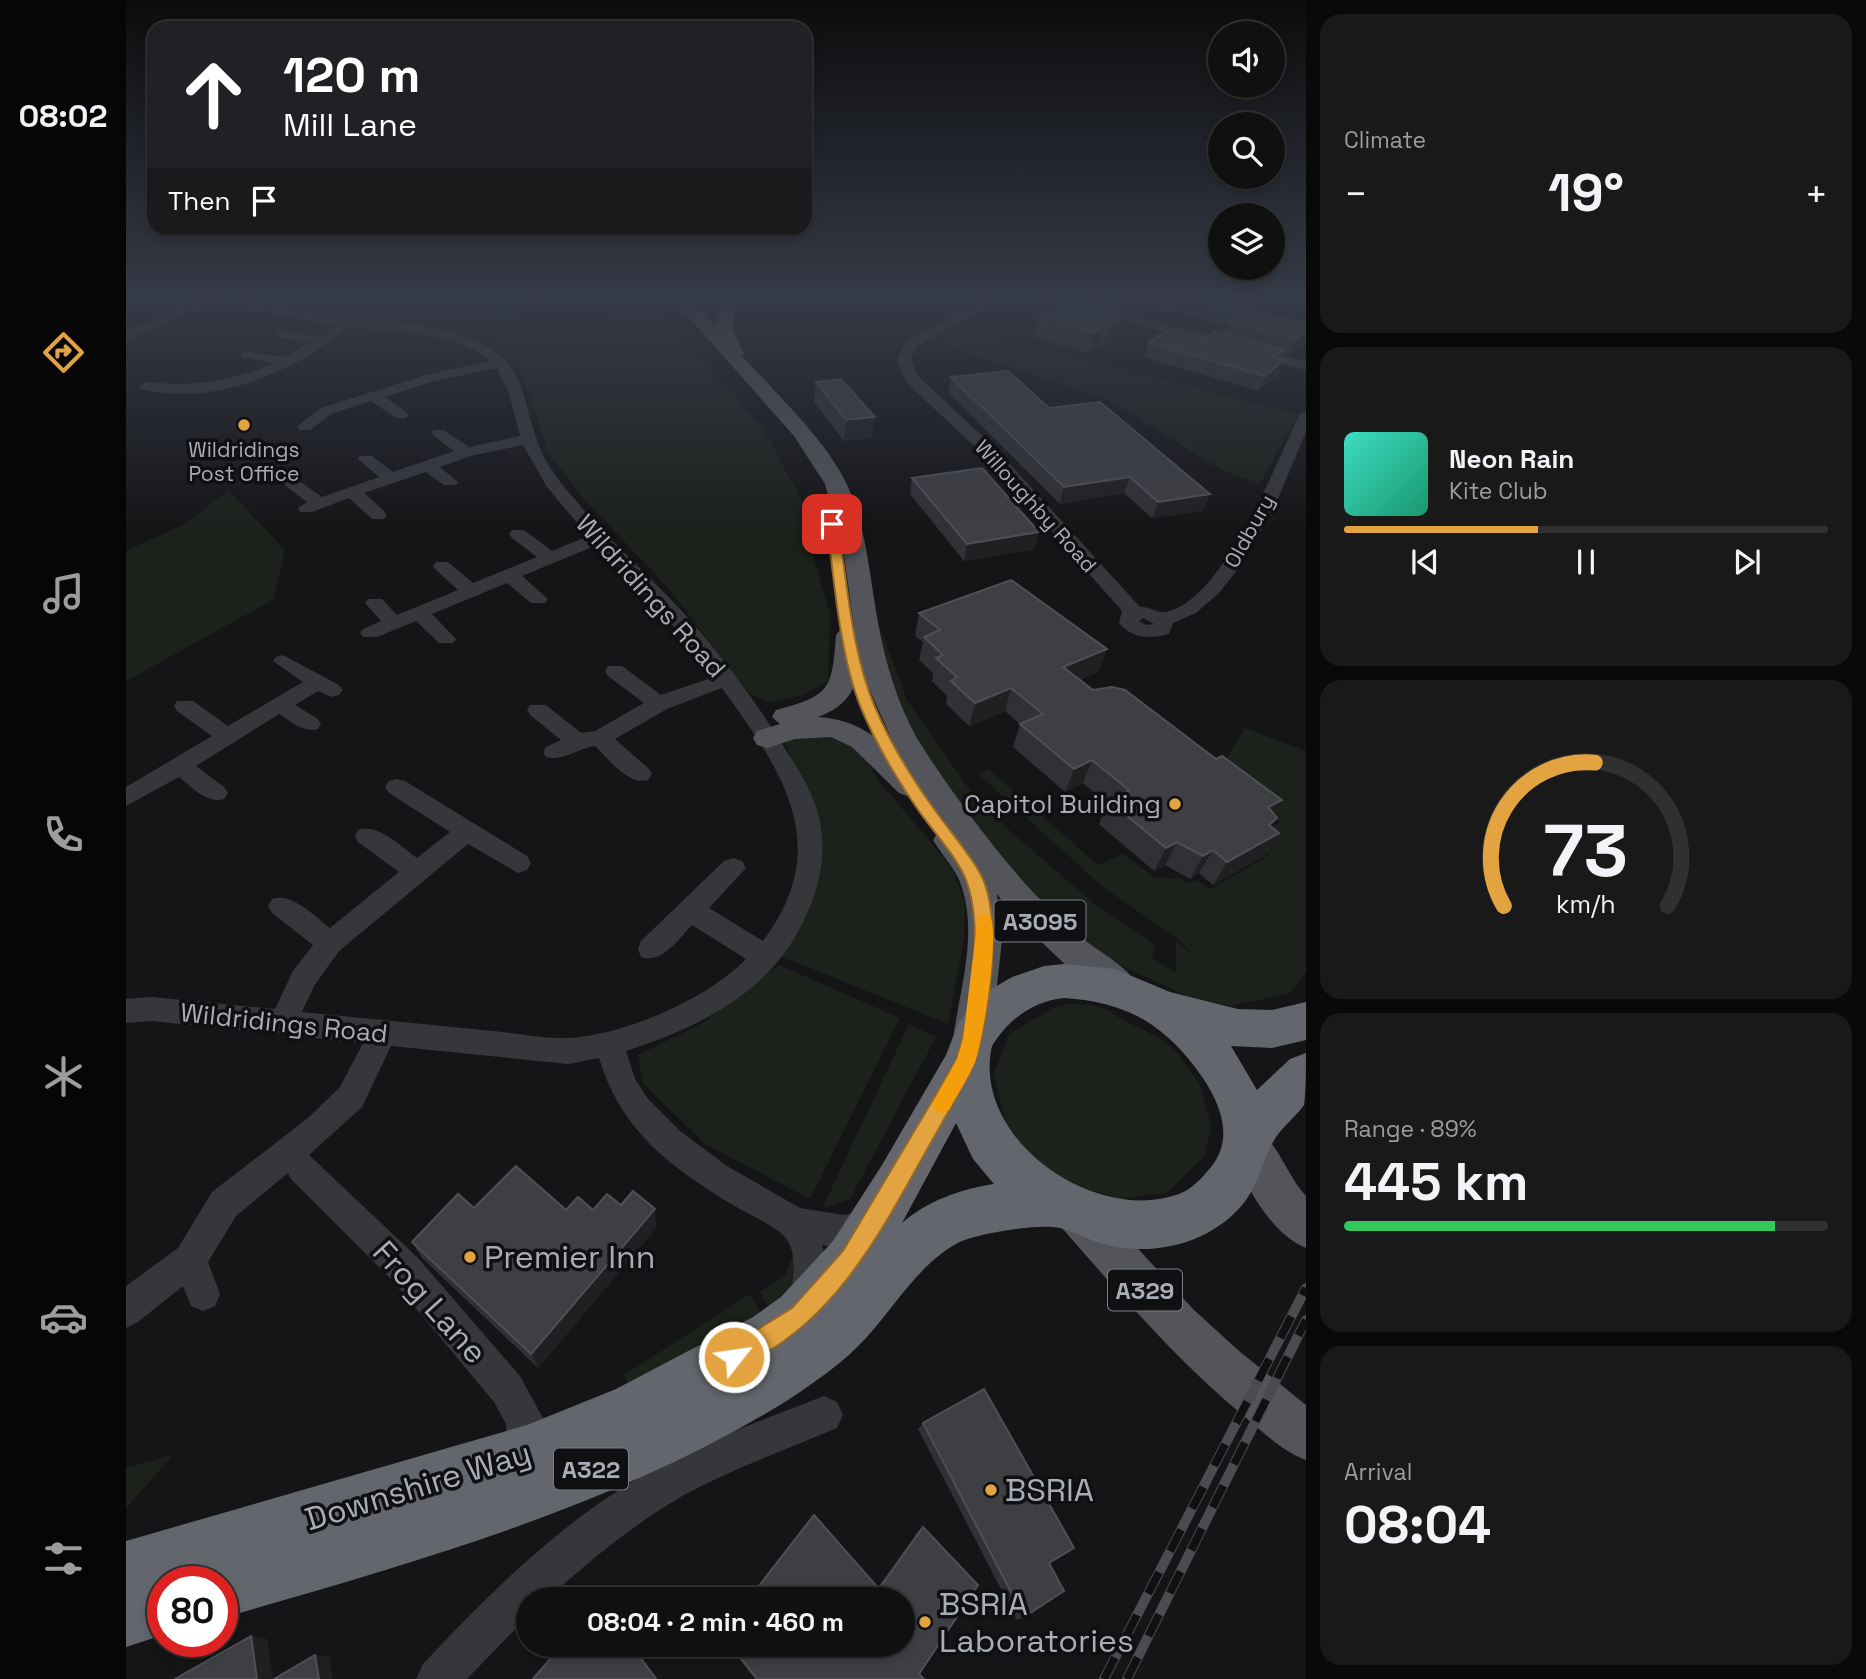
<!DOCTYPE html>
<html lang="en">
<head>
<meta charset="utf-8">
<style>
  body { margin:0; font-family:"Space Grotesk",sans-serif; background:#19191a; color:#f1f3f6; height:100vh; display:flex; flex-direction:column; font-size:26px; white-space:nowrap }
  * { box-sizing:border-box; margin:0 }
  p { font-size:23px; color:#9c9d9f }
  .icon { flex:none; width:38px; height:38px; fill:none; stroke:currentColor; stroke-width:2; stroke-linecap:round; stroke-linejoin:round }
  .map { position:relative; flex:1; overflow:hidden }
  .panel { display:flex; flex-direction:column; gap:14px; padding:14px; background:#090909; width:560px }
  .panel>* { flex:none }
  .hud { position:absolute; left:21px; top:21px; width:665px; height:214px; border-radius:21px; box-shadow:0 4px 10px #0003,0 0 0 2px #303031; background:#202124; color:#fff; overflow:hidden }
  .buttons { position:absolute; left:1082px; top:21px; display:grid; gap:14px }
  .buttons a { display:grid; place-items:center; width:77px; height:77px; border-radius:50%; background:#101011; box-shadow:0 4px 10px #0003,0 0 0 2px #303031; font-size:35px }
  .speed { position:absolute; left:21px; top:1566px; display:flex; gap:14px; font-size:35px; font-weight:700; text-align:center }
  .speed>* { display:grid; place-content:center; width:91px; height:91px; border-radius:50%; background:#101011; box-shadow:0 4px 10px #0003,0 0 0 2px #303031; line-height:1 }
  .speed .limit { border:10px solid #d22; background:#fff; color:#111 }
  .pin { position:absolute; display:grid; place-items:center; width:60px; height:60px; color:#fff; margin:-30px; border-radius:14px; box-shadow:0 4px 10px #0006 }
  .me { position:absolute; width:77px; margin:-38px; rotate:60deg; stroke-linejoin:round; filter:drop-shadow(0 0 5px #0008) }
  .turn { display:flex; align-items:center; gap:24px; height:147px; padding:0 21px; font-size:32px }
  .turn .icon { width:91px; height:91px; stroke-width:2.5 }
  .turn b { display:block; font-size:49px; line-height:60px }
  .then { display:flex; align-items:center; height:66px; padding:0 21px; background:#0003; gap:14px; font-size:26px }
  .big { font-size:52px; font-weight:700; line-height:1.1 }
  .panel .tile { flex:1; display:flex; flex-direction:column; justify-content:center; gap:10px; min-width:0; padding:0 24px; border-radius:21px; background:#19191a }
  .panel .dial { align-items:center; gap:0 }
  .dial svg { height:182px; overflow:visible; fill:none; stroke:#303031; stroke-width:7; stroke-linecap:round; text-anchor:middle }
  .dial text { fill:#f1f3f6; stroke:none }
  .song { display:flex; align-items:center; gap:21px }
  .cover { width:84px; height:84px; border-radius:10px; background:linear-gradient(135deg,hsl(170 70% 55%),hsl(160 70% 35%)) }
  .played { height:7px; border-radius:4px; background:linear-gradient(90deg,#e3a341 40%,#303031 40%) }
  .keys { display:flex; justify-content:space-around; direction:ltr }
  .heat { display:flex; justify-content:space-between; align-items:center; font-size:38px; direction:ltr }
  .charge { height:10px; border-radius:5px; background:linear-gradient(90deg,#34c759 89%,#303031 0) }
  .trip { position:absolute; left:390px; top:1587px; width:399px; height:70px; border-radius:35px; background:#101011; box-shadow:0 4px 10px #0003,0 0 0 2px #303031; font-weight:700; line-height:70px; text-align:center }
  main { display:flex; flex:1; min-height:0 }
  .dock { display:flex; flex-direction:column; width:126px; justify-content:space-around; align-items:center; background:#060607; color:#9c9d9f }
  .dock .icon { width:49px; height:49px }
  .dock .active { color:#e3a341 }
  .dock b { font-size:32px; color:#f1f3f6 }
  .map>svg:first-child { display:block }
</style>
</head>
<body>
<main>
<nav class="dock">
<b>08:02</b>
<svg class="icon active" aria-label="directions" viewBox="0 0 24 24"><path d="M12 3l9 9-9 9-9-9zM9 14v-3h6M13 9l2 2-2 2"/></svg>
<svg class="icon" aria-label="music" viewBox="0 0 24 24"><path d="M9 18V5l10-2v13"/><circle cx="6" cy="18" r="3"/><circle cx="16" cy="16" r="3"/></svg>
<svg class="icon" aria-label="phone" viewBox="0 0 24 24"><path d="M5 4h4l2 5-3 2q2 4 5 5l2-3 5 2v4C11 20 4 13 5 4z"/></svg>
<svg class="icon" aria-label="climate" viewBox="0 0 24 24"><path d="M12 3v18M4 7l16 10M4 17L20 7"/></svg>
<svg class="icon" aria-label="car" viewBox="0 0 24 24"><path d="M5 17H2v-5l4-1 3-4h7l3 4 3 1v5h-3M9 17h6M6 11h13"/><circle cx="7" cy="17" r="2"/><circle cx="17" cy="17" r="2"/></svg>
<svg class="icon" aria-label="filters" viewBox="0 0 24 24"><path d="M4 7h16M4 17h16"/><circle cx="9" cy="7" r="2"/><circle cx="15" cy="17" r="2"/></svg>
</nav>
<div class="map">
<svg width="1180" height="1679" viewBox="0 0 1180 1679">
  <rect width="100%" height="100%" fill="#151517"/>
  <!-- green -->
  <g fill="#1c211c">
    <polygon points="117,297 388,297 417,303 455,305 314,332 164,312"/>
    <polygon points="560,297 601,297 599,299 604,300 596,336"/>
    <polygon points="531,308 636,427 683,514 687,555 704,613 702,681 677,695 643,703 622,692 543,589 458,499 422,452 399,381 386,361 370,348 364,336"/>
    <polygon points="832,327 1172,414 1134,484 1094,469 983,401 811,342"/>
    <polygon points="103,491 159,550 147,600 0,681 0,551 56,525"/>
    <polygon points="753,624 781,700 843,789 884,831 971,906 1024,941 1029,948 1026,958 1050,973 1050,940 1076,963 1052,939 977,887 852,774 863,770 972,865 997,854 1028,877 1056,879 1061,883 1071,880 1084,889 1143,855 1136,848 1135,833 1153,822 1087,772 1098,762 1119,728 1180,751 1180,972 1163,994 1105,1006 1061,996 998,967 926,918 861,848 801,760 770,706"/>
    <polygon points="677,729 729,741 752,780 826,868 839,904 838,940 822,1024 652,955 681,904 674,778 657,739"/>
    <polygon points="653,965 774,1018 684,1199 579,1144 517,1083 512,1055 575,1024"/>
    <polygon points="942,1004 968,1005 987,1012 986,1014 1033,1038 1050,1051 1074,1084 1085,1125 1079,1156 1041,1193 993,1199 934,1180 903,1156 880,1125 868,1074 883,1034 927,1008"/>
    <polygon points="783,1024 810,1037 724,1199 696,1209"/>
    <polygon points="670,1245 675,1283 647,1315 634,1292 660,1274"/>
    <polygon points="624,1294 638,1320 508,1397 498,1375"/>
    <polygon points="48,1454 0,1508 0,1468"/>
  </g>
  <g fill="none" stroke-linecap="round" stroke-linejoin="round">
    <!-- minor -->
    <g fill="#36373b" fill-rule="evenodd">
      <polygon points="78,297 96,297 0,341 0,332"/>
      <path d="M97 297C123 297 147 308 173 312 231 323 321 316 370 352 400 374 400 415 414 448 422 468 436 485 451 502 483 540 520 573 554 609 592 650 625 695 655 742 672 769 691 797 695 828 700 863 691 896 675 926 640 995 571 1028 500 1051L509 1079 522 1099 554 1131 601 1166 674 1208 718 1215 745 1211 757 1216 762 1228 757 1240C736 1248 718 1249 696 1245L703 1277 694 1308 682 1313 670 1308C660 1286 677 1258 658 1236 648 1225 620 1213 607 1205 544 1167 495 1131 473 1058L442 1064 265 1046 236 1107 183 1155 292 1258 394 1376 418 1420 420 1454 415 1468 401 1473 387 1468 382 1454 380 1424 368 1402 268 1282 165 1179 162 1173 110 1216 82 1262 94 1294 89 1306 77 1311 65 1306 57 1286 12 1322 0 1328V1286L52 1248 86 1192 182 1118 214 1087 237 1043 26 1021 0 1023V999L26 997 149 1009 167 971 187 945 146 913 142 906 146 899C166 892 188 916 204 928L273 872 232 842 229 836 232 830C253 823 275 847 291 858L324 832 263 793 259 787 263 781 271 779 279 781 401 856 405 863 401 870 392 873 342 844 213 951 188 986 176 1012C236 1018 297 1024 357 1030 385 1032 415 1039 442 1038 499 1035 581 999 620 959L566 925C552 939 537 964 515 957L512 949 515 941 598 861 607 858 616 861 620 868 583 908 637 941C709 845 656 771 596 688L541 709 489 739 522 768 526 774 522 780C502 786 483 759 469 746 453 748 436 762 420 757L417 752 420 747 435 740 404 715 401 710 404 705H420L455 733 469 731 518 703 482 676 479 671 482 666H496L535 695 588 677 539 616 471 545 396 576 422 599 419 603H405L381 583 306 614 330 639 327 643H313L290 621 251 637H237L234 633 237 629 255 621 239 603 242 599H256L271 615 332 590 310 570 307 566 310 562H322L347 583 411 557 386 538 383 534 386 530H398L426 551 462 536 421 487 397 445 344 456 314 467 332 482 330 485H318L300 472 238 493 258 511 261 515 258 519H246L223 498 186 512H174L172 508 181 502 160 486 158 483 160 480H172L196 497 253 477 232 459 234 456H246L267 472 328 451 308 436 305 433 308 430H318L343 447 394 436 383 393 371 368 308 381 259 397 280 412 282 415 280 418H270L245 401 205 414 184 430H174L171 427 174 424 195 408 300 375 364 361C335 335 289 333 252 330 244 329 232 326 225 327 215 330 191 351 180 357 131 385 72 403 15 389L13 386 20 382C66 387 105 382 148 363L116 357V351L160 357 184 343 151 337V331L194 337 211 326 132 311Z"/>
      <path d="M860 297H876L792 346 785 358 790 374 871 450 1014 607C1023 606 1031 613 1039 612 1096 603 1151 462 1173 415L1180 411V432L1150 503 1116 564 1093 593 1070 613 1047 623 1043 634C1025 639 1006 639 993 623L996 611 859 456 785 387 776 374 771 358 782 340ZM1017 618 1028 624 1020 625 1013 621Z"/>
      <polygon points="917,297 938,297 1080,335 1082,338 1075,342"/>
      <polygon points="1127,348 1180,362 1180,370 1122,355 1122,349"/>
      <path d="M157 655 213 685 217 690 213 695 206 697 192 691 169 705 192 719 195 724 192 729C177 733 166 722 153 714L70 766 98 787 102 793 98 799C80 804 66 787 53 777L0 806V787L86 736 51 711 48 706 51 701H67L102 726 177 682 147 661 150 657Z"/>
      <path d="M698 1396 711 1402 717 1415 711 1428C660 1450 607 1468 558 1495 508 1524 463 1561 420 1600H402V1616L341 1679H290L297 1664C366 1590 442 1515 532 1467 585 1438 642 1418 698 1396Z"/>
    </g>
    <!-- major -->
    <g fill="#53555a" fill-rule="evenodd">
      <path d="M400 297H496C483 308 413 308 400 297Z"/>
      <path d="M545 297H562L590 328C588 316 594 306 603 297H620C601 320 604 327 618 353L616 356C649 392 703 443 722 487 743 535 744 587 755 637 763 676 777 718 799 751 829 797 868 849 905 890 920 906 938 922 955 937 974 953 1003 966 1014 989L1009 1000C1003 1002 998 1004 993 1003 969 998 887 916 871 894L876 940 865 1039 859 1051 846 1055 833 1051 827 1039C834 988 853 932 834 882 828 867 815 854 807 840L812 832 822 829 796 792 784 797 773 793 726 747 705 737 669 739 641 748 631 745 627 738 631 731 654 724 646 717 650 710C704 696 706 690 710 635L714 630 728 629 718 554 699 484 668 436ZM734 660 740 682 774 758C750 735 727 719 692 717 720 707 732 689 734 660Z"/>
      <path d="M1121 1123C1150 1134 1159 1174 1180 1196V1248C1141 1232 1117 1179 1101 1142L1107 1128Z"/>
      <path d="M950 1191 965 1197 1067 1309 1113 1351 1180 1405V1460C1156 1451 1138 1433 1119 1417 1050 1360 994 1294 935 1227L929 1212 935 1197Z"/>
    </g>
    <!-- highway -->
    <path fill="#63666c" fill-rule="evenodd" d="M938 964 989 969 1044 992 1112 1009 1146 1010 1180 1002V1040L1146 1048 1105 1046 1131 1090 1164 1059 1180 1053C1180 1066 1180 1094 1178 1105 1168 1119 1152 1130 1145 1146 1136 1164 1132 1183 1120 1200 1088 1243 1028 1258 977 1244 963 1240 949 1232 934 1228 915 1223 855 1233 836 1241 795 1260 769 1307 739 1339 717 1363 689 1382 662 1400 490 1507 289 1562 96 1618V1582H37V1635L0 1647V1541L401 1425 490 1389 627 1317 655 1297 707 1241 756 1165 820 1055 832 1024 844 1007 869 987 886 977 918 966ZM938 998C996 1002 1033 1020 1069 1067 1091 1096 1111 1135 1085 1167 1077 1177 1065 1190 1053 1194 969 1225 845 1139 866 1046 882 1020 907 1001 938 998ZM830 1123 847 1159 868 1184C835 1189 801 1201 776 1223Z"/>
    <defs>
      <g id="rail">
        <polyline points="978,1679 1180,1288"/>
        <polyline points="1001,1679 1180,1320"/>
      </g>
    </defs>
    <!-- rail casing -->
    <use href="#rail" stroke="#4a4c50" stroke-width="10"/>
    <!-- rail -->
    <use href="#rail" stroke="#101012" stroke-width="8" stroke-dasharray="24" stroke-linecap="butt"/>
  </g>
  <!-- wall -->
  <g fill="#313135">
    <polygon points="993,297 1145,297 1143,302 1131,312 1180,324 1180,340 1163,355 1156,353 1154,359 1152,375 1133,391 1018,357 1022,343 1079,338 1099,334 1102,326"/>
    <polygon points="1005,312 1000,331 976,347 972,346 962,353 908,337 912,318"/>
    <polygon points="825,377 923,408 1077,511 1026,518 998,493 934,504 822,392"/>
    <polygon points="690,382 746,438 718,441 688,402"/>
    <polygon points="786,478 909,549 838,561 784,494"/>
    <polygon points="793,613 981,649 972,672 954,680 967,690 1147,814 1145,827 1153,833 1138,856 1087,885 1073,873 1064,879 1039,865 1028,871 973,824 981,804 957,783 939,792 887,747 894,724 879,711 843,726 820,704 821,696 806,681 807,673 793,660 797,642 789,636"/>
    <polygon points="495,1205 531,1227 412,1368 296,1258 286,1242 348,1208 467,1210"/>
    <polygon points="797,1423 923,1563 898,1617 891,1620 792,1429"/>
    <polygon points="797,1527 793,1674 798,1679 629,1679 602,1645 777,1645 622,1600 752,1587 791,1533"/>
  </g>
  <!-- shaded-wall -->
  <g fill="#202023">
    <polygon points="1136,297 1145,297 1143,302 1116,325 1118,312"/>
    <polygon points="1005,312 1000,331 976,347 982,328"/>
    <polygon points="977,327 972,346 962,353 967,333"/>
    <polygon points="1180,331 1180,341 1163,355 1170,339"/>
    <polygon points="1158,350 1151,365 1149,357"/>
    <polygon points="1158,360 1152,375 1133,391 1139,376"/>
    <polygon points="749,417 746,438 718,441 720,420"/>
    <polygon points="1004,477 998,493 934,504 938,487"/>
    <polygon points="1084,494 1077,511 1026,518 1032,502"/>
    <polygon points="913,532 909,549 838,561 841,544"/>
    <polygon points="981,649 972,672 929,690 937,667"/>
    <polygon points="885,688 879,711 843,726 849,703"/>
    <polygon points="966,760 957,783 939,792 948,769"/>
    <polygon points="1156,800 1141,823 1142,807"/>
    <polygon points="1151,818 1136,841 1153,833 1138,856 1087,885 1101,862"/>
    <polygon points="1051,842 1039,865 1028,871 1040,848"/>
    <polygon points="1087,850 1073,873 1064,879 1077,856"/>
    <polygon points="529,1209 531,1227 412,1368 405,1354"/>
    <polygon points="125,1636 141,1639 147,1679 131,1679"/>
    <polygon points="505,1645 507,1645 532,1679 530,1679"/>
    <polygon points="189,1655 203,1657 207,1679 193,1679"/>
  </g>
  <!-- building -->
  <g fill="#3e3f43" stroke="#4e5055" stroke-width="2">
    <polygon points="947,297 949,297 1005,312 982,328 977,327 967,333 912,318"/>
    <polygon points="1055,297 1136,297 1118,312 1122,309 1180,324 1180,331 1170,339 1104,322 1117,313"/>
    <polygon points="1043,329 1079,338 1090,332 1158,350 1149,357 1158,360 1139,376 1022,343"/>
    <polygon points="882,371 923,408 974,402 1084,494 1032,502 1004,477 938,487 825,377"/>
    <polygon points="715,379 749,417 720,420 690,382"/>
    <polygon points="856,468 913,532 841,544 786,478"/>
    <polygon points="885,580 981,649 937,667 967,690 986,687 999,690 1090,759 1096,756 1156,800 1142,807 1151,818 1143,825 1153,833 1101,862 1087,850 1077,856 1051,842 1040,848 983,801 1003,790 966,760 948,769 894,724 917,714 885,688 849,703 825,681 831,677 810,658 817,655 798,637 814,630 793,613"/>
    <polygon points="390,1166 440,1210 452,1197 467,1210 481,1194 495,1205 507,1191 529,1209 405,1354 286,1242 332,1194 348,1208"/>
    <polygon points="858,1389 948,1548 923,1563 938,1591 898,1617 797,1423"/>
    <polygon points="688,1515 753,1589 797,1527 852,1585 793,1674 798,1679 631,1679 605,1645 777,1645 777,1600 622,1600"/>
    <polygon points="125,1636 131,1679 49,1679"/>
    <polygon points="436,1645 450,1645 454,1650 458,1645 505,1645 530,1679 407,1679"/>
    <polygon points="189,1655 193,1679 148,1679"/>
  </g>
  <!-- sky -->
  <linearGradient id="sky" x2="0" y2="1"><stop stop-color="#0c0c0d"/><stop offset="0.56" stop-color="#353b47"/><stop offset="1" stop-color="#353b47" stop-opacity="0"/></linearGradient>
  <rect width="1180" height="532" fill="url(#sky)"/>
  <!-- route -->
  <path fill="#e3a341" stroke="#946a2a" stroke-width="2" d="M706 521 712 524C721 582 726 654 749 707 766 747 788 782 814 817 827 835 843 853 854 873 878 917 863 1014 849 1061 834 1093 815 1124 798 1155 751 1240 703 1330 608 1369L600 1365 597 1357 600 1349 666 1308 717 1251 831 1059C845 1011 858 927 840 880 832 859 809 833 795 814 771 780 751 746 735 708 714 657 708 580 701 524Z"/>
  <!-- slow -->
  <path fill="#f59e0b" d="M858 914 864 916C874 933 857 1041 849 1062 842 1079 831 1095 823 1110L816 1113 809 1110 806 1104 831 1059 837 1039 852 916Z"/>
  <!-- markers -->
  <g fill="#e3a341" stroke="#101012" stroke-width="2.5">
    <circle cx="118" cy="425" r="7"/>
    <circle cx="1049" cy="804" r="7"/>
    <circle cx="344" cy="1257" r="7"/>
    <circle cx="865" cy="1490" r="7"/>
    <circle cx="799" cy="1622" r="7"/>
  </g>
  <g text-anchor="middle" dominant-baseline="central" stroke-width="7" stroke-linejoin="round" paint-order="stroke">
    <!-- far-poi labels -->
    <g font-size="21" fill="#a8adb6" stroke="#101012">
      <text x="118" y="449">Wildridings<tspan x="118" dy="24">Post Office</tspan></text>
    </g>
    <!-- far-street labels -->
    <g font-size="21" fill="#a8adb6" stroke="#101012">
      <text transform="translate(910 506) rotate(48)">Willoughby Road</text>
      <text transform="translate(1123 531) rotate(-61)">Oldbury</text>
    </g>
    <!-- shield labels -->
    <g fill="#101012" stroke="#7a7e85" stroke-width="2">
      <rect x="868.5" y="900.5" width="91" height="41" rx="5"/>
      <rect x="982" y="1269.5" width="74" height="41" rx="5"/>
      <rect x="428" y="1448.5" width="74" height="41" rx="5"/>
    </g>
    <g font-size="24" font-weight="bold" fill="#a8adb6">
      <text x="914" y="921">A3095</text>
      <text x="1019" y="1290">A329</text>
      <text x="465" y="1469">A322</text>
    </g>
    <!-- street labels -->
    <g font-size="26" fill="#a8adb6" stroke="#101012">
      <text transform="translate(525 596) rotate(48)">Wildridings Road</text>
      <text transform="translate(158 1023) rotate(6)">Wildridings Road</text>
    </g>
    <!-- poi labels -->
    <g font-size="26" fill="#a8adb6" stroke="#101012" text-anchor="end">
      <text x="1035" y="804">Capitol Building</text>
    </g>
    <!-- near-poi labels -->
    <g font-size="32" fill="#a8adb6" stroke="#101012" text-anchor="start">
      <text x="358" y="1257">Premier Inn</text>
      <text x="879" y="1490">BSRIA</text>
      <text x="813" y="1604">BSRIA<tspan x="813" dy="37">Laboratories</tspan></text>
    </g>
    <!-- near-street labels -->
    <g font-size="32" fill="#a8adb6" stroke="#101012">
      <text transform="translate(304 1302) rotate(48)">Frog Lane</text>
      <text transform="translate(292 1486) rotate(-17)">Downshire Way</text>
    </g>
  </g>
</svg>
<div class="buttons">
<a><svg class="icon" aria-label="sound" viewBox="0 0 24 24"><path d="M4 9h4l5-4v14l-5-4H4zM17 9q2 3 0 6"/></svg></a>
<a><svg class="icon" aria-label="search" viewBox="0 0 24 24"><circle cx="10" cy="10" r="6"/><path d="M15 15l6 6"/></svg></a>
<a><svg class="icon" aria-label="layers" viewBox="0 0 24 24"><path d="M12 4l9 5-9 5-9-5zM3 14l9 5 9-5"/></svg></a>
</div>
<div class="speed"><div class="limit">80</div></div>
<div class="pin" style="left:706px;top:524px;background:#d93025"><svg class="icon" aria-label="arrive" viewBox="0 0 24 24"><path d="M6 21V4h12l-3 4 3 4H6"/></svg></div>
<svg class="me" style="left:608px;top:1357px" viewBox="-20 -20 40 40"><circle r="17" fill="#e3a341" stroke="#fff" stroke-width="3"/><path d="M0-11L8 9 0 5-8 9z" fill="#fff"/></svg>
<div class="trip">08:04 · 2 min · 460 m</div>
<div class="hud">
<div class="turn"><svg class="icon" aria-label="ahead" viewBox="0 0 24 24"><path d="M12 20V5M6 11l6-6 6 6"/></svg><div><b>120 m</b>Mill Lane</div></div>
<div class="then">Then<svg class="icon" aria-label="arrive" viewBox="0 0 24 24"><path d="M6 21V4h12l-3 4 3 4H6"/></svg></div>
</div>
</div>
<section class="panel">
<div class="tile"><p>Climate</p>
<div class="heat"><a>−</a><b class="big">19°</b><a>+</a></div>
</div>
<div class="tile">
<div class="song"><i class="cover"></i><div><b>Neon Rain</b><p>Kite Club</p></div></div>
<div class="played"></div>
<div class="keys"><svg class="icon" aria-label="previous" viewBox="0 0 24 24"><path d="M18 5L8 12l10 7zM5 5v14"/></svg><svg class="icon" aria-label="pause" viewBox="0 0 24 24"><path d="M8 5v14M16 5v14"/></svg><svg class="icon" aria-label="next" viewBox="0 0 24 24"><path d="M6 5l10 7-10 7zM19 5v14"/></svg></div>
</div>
<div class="tile dial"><svg viewBox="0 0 100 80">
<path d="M14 69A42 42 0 1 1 86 69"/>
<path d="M14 69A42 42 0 0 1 54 6" stroke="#e3a341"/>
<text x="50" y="56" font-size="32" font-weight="700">73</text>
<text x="50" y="72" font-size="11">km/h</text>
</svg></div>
<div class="tile"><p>Range · 89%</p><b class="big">445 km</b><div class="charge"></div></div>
<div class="tile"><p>Arrival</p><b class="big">08:04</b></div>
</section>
</main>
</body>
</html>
